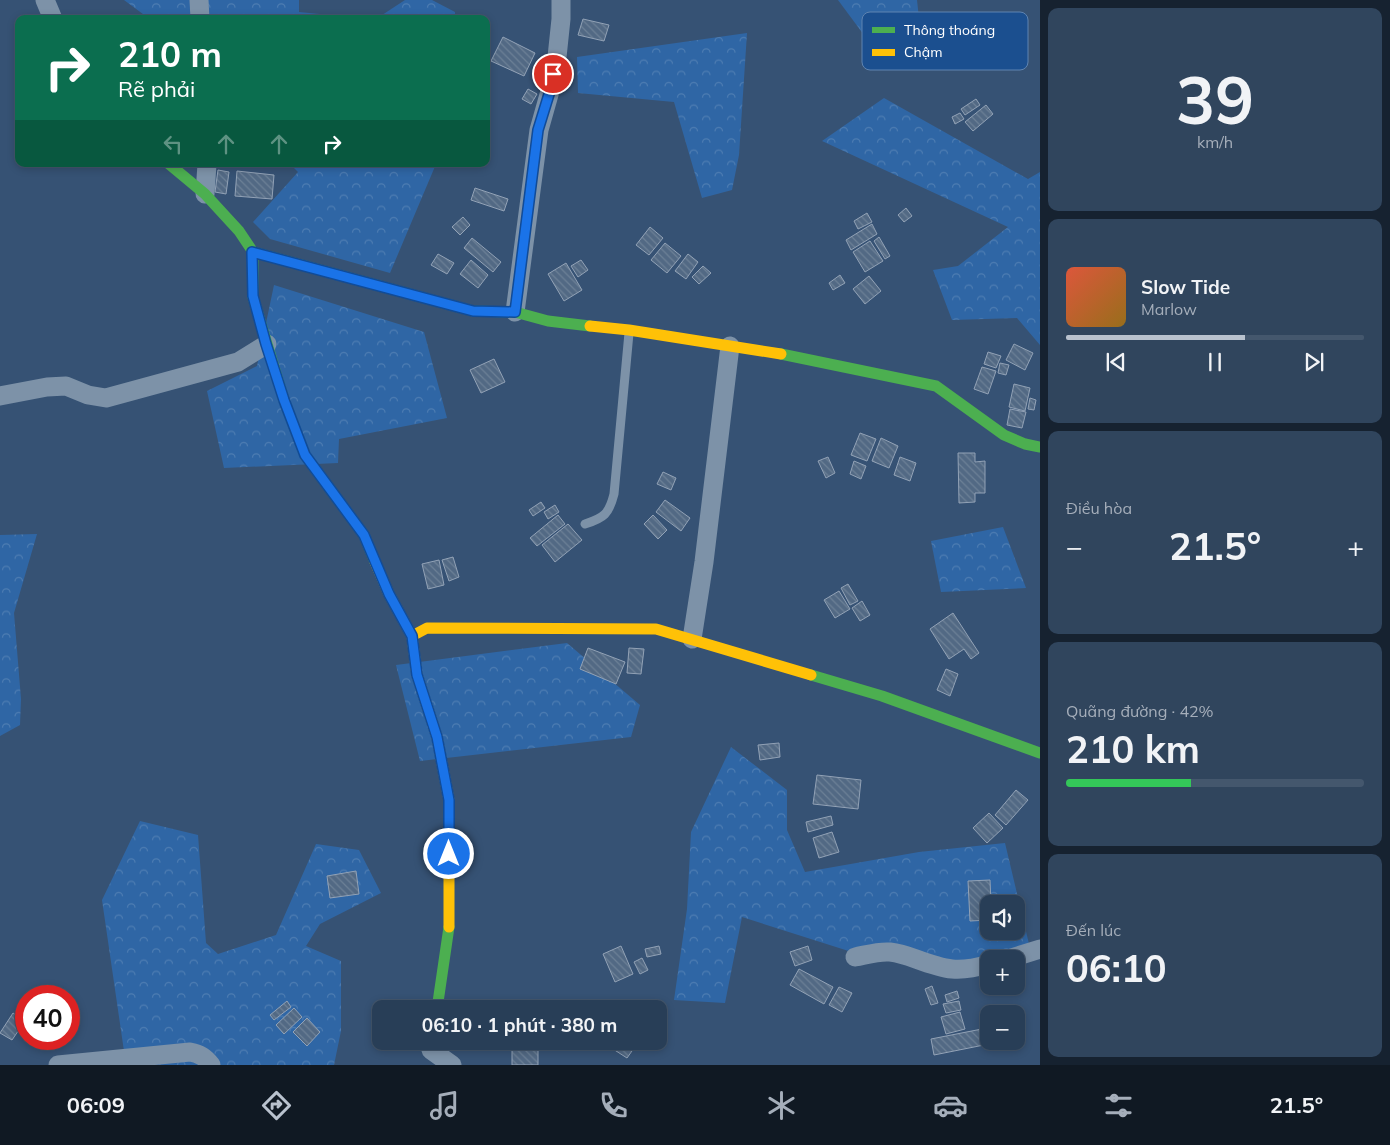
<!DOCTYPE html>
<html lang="vi">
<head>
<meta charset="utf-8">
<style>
  body { margin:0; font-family:Mulish,sans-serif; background:#30455d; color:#f1f3f6; height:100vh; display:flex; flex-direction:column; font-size:19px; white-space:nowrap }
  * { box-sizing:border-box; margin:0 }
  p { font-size:16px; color:#a5aeba }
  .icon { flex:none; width:28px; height:28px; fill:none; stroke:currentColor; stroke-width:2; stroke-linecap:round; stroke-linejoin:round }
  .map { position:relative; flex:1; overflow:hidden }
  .sheet { display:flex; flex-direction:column; gap:8px; padding:8px; background:#162230; width:350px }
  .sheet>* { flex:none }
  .banner { position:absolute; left:15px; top:15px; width:475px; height:152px; border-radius:10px; box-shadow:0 2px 8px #0003,0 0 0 1px #44576d; background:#0b6e4f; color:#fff; overflow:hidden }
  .fabs { position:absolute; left:980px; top:895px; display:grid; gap:10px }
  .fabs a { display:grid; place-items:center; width:45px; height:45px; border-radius:10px; background:#283e57; box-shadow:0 2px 8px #0003,0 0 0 1px #44576d; font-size:25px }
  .speed { position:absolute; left:15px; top:985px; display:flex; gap:10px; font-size:25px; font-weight:700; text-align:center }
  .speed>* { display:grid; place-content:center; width:65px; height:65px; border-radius:50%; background:#283e57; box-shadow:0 2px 8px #0003,0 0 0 1px #44576d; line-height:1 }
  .speed .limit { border:8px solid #d22; background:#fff; color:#111 }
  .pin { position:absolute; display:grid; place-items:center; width:42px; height:42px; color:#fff; margin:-21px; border:2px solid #fff; border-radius:50%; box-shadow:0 1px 5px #0007 }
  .me { position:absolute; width:55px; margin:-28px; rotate:0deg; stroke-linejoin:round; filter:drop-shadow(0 0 4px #0008) }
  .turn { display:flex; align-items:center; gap:18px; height:105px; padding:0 20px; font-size:22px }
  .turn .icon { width:65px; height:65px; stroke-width:2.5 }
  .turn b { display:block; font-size:35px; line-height:42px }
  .lanes { display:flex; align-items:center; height:48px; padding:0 20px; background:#0003; justify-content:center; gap:25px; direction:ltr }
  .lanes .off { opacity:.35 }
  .big { font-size:38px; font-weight:700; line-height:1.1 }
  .sheet .tile { flex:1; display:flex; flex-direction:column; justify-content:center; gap:8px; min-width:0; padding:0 18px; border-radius:10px; background:#30455d }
  .sheet .dial { align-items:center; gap:0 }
  .dial b { font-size:65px; line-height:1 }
  .song { display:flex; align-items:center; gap:15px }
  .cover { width:60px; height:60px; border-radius:8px; background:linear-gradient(135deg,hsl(10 70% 55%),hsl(40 70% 35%)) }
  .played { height:5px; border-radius:2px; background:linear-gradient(90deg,#b9c2ce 60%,#44576d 60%) }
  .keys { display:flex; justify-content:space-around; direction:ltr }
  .heat { display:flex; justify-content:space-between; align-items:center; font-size:28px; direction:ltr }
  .charge { height:8px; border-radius:4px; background:linear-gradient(90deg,#34c759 42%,#44576d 0) }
  .trip { position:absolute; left:372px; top:1000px; width:295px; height:50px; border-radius:10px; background:#283e57; box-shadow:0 2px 8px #0003,0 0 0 1px #44576d; font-weight:700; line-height:50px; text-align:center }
  .tabs { display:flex; height:80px; justify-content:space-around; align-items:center; background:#101923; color:#a5aeba }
  .tabs .icon { width:35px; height:35px }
  .tabs .current { color:#b9c2ce }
  .tabs b { font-size:22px; color:#f1f3f6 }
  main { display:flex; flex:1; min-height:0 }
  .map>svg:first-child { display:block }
</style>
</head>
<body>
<main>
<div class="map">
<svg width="1040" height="1065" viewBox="0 0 1040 1065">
  <defs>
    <pattern id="forest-crowns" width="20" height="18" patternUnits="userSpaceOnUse" patternTransform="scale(1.25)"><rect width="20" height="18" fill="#2f66a5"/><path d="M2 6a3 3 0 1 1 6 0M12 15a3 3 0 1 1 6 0" fill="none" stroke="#4e7db2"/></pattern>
    <pattern id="building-back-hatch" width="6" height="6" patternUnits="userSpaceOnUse" patternTransform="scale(1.25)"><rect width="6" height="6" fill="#526984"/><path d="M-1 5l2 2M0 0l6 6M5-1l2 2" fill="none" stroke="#6c8096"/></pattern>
  </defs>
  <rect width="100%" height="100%" fill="#365274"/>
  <!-- forest -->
  <g fill="url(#forest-crowns)" fill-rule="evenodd">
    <polygon points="124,0 299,0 299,12 370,19 146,19 147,17"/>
    <polygon points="405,0 432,0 455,12 455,19 376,19"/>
    <polygon points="838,0 917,0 920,28 887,66"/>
    <polygon points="747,33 739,155 732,190 702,198 674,102 578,93 577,57"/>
    <polygon points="884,98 1028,179 1040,172 1040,345 1017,318 952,320 933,270 958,266 1008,227 822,141"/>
    <polygon points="290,164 436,164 390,273 270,239 253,222 298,172"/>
    <polygon points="274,285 424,332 447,418 339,439 338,463 224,468 207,391 257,366"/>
    <polygon points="1003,527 1026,588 941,592 931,541"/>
    <polygon points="37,534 14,613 21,699 20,725 0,736 0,535"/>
    <polygon points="567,643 640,705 631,737 420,761 396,665"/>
    <path d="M731 747 787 790V830L805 872 919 852 1005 843 1033 961 1016 959H989V964L858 954 742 917 725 1003 674 1000 687 909 691 832ZM989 904H1016V931H989Z"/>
    <polygon points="140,821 198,835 206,943 218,954 276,935 316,844 359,850 381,893 320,924 306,946 341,961 341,1031 334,1065 123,1065 125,1058 102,900"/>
  </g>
  <!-- building -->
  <g fill="url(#building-back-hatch)" stroke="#92a2b6">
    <polygon points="583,19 609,25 604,41 578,35"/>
    <polygon points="503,37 535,53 524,76 491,61"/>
    <polygon points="528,89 537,94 531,104 522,99"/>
    <polygon points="976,99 980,105 965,115 961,109"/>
    <polygon points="986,105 993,114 973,131 965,122"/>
    <polygon points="960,113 964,119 955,124 952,117"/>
    <polygon points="218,170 229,172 226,194 215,192"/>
    <polygon points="237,171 274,175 272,199 235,196"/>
    <polygon points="475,188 508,199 504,211 471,200"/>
    <polygon points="906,208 912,216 904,222 898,215"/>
    <polygon points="867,213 872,222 858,229 854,221"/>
    <polygon points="463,217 470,225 460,235 452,227"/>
    <polygon points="872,224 877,234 851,250 846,240"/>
    <polygon points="650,227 663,238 649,255 636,245"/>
    <polygon points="879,237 890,256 885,259 874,241"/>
    <polygon points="472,238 501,262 493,272 464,248"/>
    <polygon points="870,241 883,261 865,272 853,252"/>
    <polygon points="665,243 681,256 667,273 651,260"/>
    <polygon points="438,254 454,263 447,274 431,265"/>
    <polygon points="688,254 698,262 686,279 675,271"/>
    <polygon points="471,260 488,275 478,288 460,274"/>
    <polygon points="581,260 588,270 578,277 571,266"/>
    <polygon points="566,263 582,290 564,301 548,274"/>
    <polygon points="703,266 711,273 699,284 692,277"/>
    <polygon points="840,275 845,283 833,290 829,283"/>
    <polygon points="869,276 881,291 865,304 853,289"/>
    <polygon points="1014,344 1033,353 1025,370 1006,360"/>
    <polygon points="988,352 1001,356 996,368 984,364"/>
    <polygon points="494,359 505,382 481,393 470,370"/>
    <polygon points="1000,363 1009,365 1006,375 998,373"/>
    <polygon points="982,367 996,371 988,394 974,389"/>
    <polygon points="1014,384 1030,388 1025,411 1009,407"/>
    <polygon points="1030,398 1036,400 1034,410 1028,409"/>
    <polygon points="1010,409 1026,412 1022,428 1007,425"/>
    <polygon points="860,433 876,439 867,461 851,455"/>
    <polygon points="881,438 898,446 889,468 872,461"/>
    <polygon points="958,453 975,453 975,462 985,461 985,493 975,493 975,502 959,503"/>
    <polygon points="828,457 835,473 826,478 818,461"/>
    <polygon points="900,457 916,463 910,481 894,475"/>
    <polygon points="854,461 866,466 861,479 850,474"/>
    <polygon points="663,472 676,478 671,490 657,484"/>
    <polygon points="665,500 690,518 681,531 656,512"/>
    <polygon points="541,502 545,508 533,516 529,510"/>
    <polygon points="555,505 559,512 548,519 544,512"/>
    <polygon points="558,515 565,524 537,546 530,538"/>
    <polygon points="653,515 667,530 658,539 644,524"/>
    <polygon points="568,524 582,540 555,562 542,545"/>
    <polygon points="453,557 459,577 449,581 442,560"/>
    <polygon points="439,560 444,585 428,589 422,564"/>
    <polygon points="848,584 858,601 850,605 841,588"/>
    <polygon points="839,591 850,609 835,618 824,600"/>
    <polygon points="862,601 870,615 860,621 852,608"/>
    <polygon points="953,613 979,653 971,659 964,649 949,659 930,629"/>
    <polygon points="588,648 625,662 616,684 580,669"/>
    <polygon points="629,648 644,649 641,674 627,673"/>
    <polygon points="946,669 958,674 950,696 937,690"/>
    <polygon points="779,743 780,757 760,760 758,745"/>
    <polygon points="817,775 861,780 858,809 813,804"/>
    <polygon points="1016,790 1028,800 1006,825 995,815"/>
    <polygon points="989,813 1003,828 987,843 973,828"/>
    <polygon points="831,816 833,825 808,832 806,822"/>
    <polygon points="832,832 839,852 819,858 813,838"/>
    <polygon points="356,871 359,894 330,898 327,876"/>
    <polygon points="990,880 991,904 989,904 989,920 970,921 968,881"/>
    <polygon points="621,946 633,974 615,982 603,954"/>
    <polygon points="659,946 661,954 647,957 645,949"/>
    <polygon points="808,946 812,960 795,966 790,952"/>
    <polygon points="642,958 648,970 640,974 634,962"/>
    <polygon points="799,969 833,987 824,1004 790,985"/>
    <polygon points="932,986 938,1003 931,1005 925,989"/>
    <polygon points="839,987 852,993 842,1012 829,1005"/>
    <polygon points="957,991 959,998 947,1002 945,995"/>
    <polygon points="287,1001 291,1007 274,1020 270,1015"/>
    <polygon points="959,1001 961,1010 946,1013 943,1004"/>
    <polygon points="294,1008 302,1017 284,1034 276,1025"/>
    <polygon points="960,1012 965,1029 946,1034 941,1017"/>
    <polygon points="13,1013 25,1021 12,1040 0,1033"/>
    <polygon points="307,1018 320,1032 307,1046 293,1032"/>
    <polygon points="987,1028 989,1044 934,1055 931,1039"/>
    <rect x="512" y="1041" width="26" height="24"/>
    <polygon points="618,1041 639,1041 627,1058 613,1049"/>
  </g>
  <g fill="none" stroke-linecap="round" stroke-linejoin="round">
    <!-- lane -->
    <path stroke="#7d92a8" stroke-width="9" d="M585 524C604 518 609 514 614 494L629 333"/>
    <!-- street -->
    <g stroke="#7d92a8" stroke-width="19">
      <polyline points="45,0 53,19"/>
      <polyline points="199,0 200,19"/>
      <polyline points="205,194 207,164"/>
      <polyline points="515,312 539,130 550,91 557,57 561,19 561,0"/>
      <polyline points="0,396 47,387 66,386 88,395 106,398 238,362 267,344"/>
      <polyline points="692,639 704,562 730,346"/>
      <path d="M855 957C866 955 878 951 890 952 899 953 908 956 916 959 946 970 958 973 989 964"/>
      <polyline points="1008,959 1040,949"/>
      <polyline points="431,1050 452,1065"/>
      <path d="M58 1065 190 1052C200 1054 205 1057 211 1065"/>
    </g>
    <!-- fast -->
    <g stroke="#4caf50" stroke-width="11">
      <polyline points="169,164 205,194 239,231 253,252 253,297 284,400 305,455 364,535 375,562"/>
      <polyline points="253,252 473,311 515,312 548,321 590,326"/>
      <polyline points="781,354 936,386 1004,435 1025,444 1040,447"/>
      <polyline points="811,675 882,696 1040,753"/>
      <polyline points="437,1009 449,927"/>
    </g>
    <!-- slow -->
    <g stroke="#ffc107" stroke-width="11">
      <polyline points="590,326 629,330 781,354"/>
      <polyline points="375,562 389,594 412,636 417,675 437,737 449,800 449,927"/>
      <polyline points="412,636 427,628 656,629 811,675"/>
    </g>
  </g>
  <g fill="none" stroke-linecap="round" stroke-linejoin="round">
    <defs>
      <polyline id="route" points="449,854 449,800 437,737 417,675 412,636 389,594 364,535 305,455 284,400 266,344 253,296 252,252 473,311 515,312 538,130 550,91 553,74"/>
    </defs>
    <!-- route casing -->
    <use href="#route" stroke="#114b97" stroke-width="12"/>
    <!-- route -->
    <use href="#route" stroke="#1a73e8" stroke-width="9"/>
  </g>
  <!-- legend -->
  <rect x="862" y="12" width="166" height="58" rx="8" fill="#1b4f8f" stroke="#5f84b1" stroke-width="1"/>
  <rect x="872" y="27" width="23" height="6" fill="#4caf50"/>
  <rect x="872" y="49" width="23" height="7" fill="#ffc107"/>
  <g font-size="14" fill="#fff">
    <text x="904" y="35">Thông thoáng</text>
    <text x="904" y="57">Chậm</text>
  </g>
</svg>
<div class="fabs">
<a><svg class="icon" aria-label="sound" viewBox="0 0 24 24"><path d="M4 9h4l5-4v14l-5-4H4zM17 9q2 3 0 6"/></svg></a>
<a>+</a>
<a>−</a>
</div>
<div class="speed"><div class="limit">40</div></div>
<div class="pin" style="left:553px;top:74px;background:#d93025"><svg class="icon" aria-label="arrive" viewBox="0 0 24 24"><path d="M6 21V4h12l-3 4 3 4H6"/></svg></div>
<svg class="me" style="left:449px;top:854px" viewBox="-20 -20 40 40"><circle r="17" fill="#1a73e8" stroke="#fff" stroke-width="3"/><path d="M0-11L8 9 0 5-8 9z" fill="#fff"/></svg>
<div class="trip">06:10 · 1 phút · 380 m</div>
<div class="banner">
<div class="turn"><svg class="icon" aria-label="right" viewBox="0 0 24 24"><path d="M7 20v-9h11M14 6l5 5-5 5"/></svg><div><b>210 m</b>Rẽ phải</div></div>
<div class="lanes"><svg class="icon off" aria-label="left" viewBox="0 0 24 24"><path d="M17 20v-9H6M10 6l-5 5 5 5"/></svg><svg class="icon off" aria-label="ahead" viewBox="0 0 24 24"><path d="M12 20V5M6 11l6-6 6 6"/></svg><svg class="icon off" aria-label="ahead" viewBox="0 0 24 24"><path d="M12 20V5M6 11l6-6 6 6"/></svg><svg class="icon" aria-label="right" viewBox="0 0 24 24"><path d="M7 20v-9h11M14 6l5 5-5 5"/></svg></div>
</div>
</div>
<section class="sheet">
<div class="tile dial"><b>39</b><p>km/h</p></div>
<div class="tile">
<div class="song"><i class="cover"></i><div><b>Slow Tide</b><p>Marlow</p></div></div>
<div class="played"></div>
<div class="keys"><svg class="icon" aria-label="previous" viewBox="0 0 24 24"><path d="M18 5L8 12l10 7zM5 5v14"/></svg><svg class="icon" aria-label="pause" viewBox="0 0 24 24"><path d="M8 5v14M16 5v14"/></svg><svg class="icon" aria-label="next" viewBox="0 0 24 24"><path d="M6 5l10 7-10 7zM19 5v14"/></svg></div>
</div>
<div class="tile"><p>Điều hòa</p>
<div class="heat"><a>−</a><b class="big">21.5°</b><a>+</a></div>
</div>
<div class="tile"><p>Quãng đường · 42%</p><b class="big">210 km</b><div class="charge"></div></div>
<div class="tile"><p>Đến lúc</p><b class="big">06:10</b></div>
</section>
</main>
<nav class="tabs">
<b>06:09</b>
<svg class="icon current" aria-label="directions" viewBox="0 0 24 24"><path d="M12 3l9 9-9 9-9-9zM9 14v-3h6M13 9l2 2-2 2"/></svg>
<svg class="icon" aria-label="music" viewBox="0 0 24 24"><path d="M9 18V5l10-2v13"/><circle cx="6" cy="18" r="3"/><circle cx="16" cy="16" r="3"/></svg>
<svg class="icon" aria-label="phone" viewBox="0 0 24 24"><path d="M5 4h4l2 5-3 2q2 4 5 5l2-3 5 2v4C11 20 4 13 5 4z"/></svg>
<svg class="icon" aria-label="climate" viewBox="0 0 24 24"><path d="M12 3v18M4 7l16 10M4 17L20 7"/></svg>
<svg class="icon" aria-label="car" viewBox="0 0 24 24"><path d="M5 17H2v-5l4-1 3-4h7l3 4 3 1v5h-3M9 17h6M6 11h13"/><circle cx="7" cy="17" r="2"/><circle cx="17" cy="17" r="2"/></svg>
<svg class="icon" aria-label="filters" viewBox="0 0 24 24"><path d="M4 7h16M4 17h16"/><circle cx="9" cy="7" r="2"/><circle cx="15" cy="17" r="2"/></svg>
<b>21.5°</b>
</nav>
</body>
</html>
